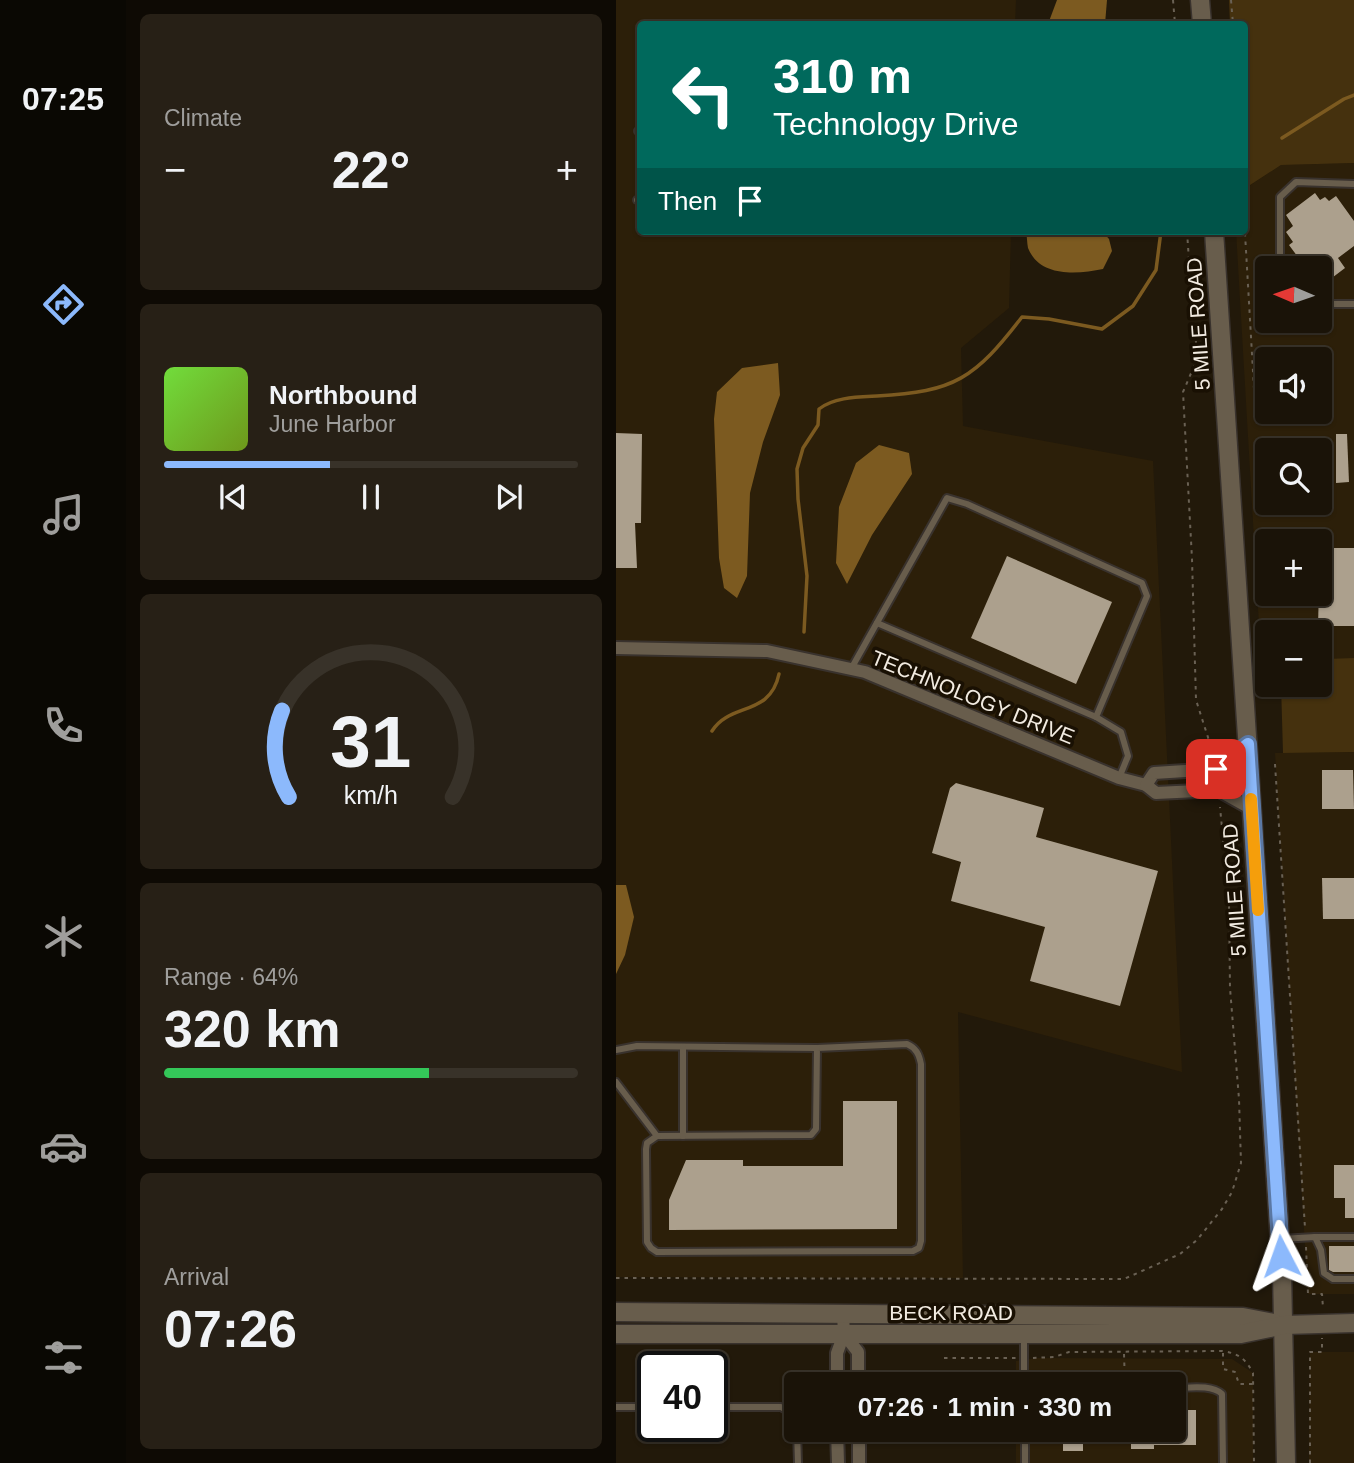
<!DOCTYPE html>
<html lang="en">
<head>
<meta charset="utf-8">
<style>
  body { margin:0; font-family:Arial,sans-serif; background:#272016; color:#f1f3f6; height:100vh; display:flex; flex-direction:column; font-size:26px; white-space:nowrap }
  * { box-sizing:border-box; margin:0 }
  p { font-size:23px; color:#9f9e9c }
  .icon { flex:none; width:38px; height:38px; fill:none; stroke:currentColor; stroke-width:2; stroke-linecap:round; stroke-linejoin:round }
  .map { position:relative; flex:1; overflow:hidden }
  .panel { display:flex; flex-direction:column; gap:14px; padding:14px; background:#0e0a04; width:490px }
  .panel>* { flex:none }
  .banner { position:absolute; left:21px; top:21px; width:611px; height:214px; border-radius:7px; box-shadow:0 2px 5px #0004,0 0 0 2px #383229; background:#00695c; color:#fff; overflow:hidden }
  .needle { width:46px; rotate:272deg }
  .fabs { position:absolute; left:639px; top:256px; display:grid; gap:14px }
  .fabs a { display:grid; place-items:center; width:77px; height:77px; border-radius:7px; background:#1a1308; box-shadow:0 2px 5px #0004,0 0 0 2px #383229; font-size:35px }
  .speed { position:absolute; left:21px; top:1351px; display:flex; gap:14px; font-size:35px; font-weight:700; text-align:center }
  .speed>* { display:grid; place-content:center; width:91px; height:91px; border-radius:50%; background:#1a1308; box-shadow:0 2px 5px #0004,0 0 0 2px #383229; line-height:1 }
  .speed .limit { border:4px solid #111; border-radius:10px; background:#fff; color:#111 }
  .pin { position:absolute; display:grid; place-items:center; width:60px; height:60px; color:#fff; margin:-30px; border-radius:14px; box-shadow:0 4px 10px #0006 }
  .me { position:absolute; width:77px; margin:-38px; rotate:356deg; stroke-linejoin:round; filter:drop-shadow(0 0 5px #0008) }
  .turn { display:flex; align-items:center; gap:24px; height:147px; padding:0 21px; font-size:32px }
  .turn .icon { width:91px; height:91px; stroke-width:2.5 }
  .turn b { display:block; font-size:49px; line-height:60px }
  .then { display:flex; align-items:center; height:66px; padding:0 21px; background:#0003; gap:14px; font-size:26px }
  .big { font-size:52px; font-weight:700; line-height:1.1 }
  .panel .widget { flex:1; display:flex; flex-direction:column; justify-content:center; gap:10px; min-width:0; padding:0 24px; border-radius:10px; background:#272016 }
  .panel .dial { align-items:center; gap:0 }
  .dial svg { height:182px; overflow:visible; fill:none; stroke:#383229; stroke-width:7; stroke-linecap:round; text-anchor:middle }
  .dial text { fill:#f1f3f6; stroke:none }
  .song { display:flex; align-items:center; gap:21px }
  .cover { width:84px; height:84px; border-radius:10px; background:linear-gradient(135deg,hsl(100 70% 55%),hsl(80 70% 35%)) }
  .played { height:7px; border-radius:4px; background:linear-gradient(90deg,#8cb9fc 40%,#383229 40%) }
  .keys { display:flex; justify-content:space-around; direction:ltr }
  .heat { display:flex; justify-content:space-between; align-items:center; font-size:38px; direction:ltr }
  .charge { height:10px; border-radius:5px; background:linear-gradient(90deg,#34c759 64%,#383229 0) }
  .trip { position:absolute; left:168px; top:1372px; width:402px; height:70px; border-radius:7px; background:#1a1308; box-shadow:0 2px 5px #0004,0 0 0 2px #383229; font-weight:700; line-height:70px; text-align:center }
  main { display:flex; flex:1; min-height:0 }
  .menu { display:flex; flex-direction:column; width:126px; justify-content:space-around; align-items:center; background:#0a0803; color:#9f9e9c }
  .menu .icon { width:49px; height:49px }
  .menu .on { color:#8cb9fc }
  .menu b { font-size:32px; color:#f1f3f6 }
  .map>svg:first-child { display:block }
</style>
</head>
<body>
<main>
<nav class="menu">
<b>07:25</b>
<svg class="icon on" aria-label="directions" viewBox="0 0 24 24"><path d="M12 3l9 9-9 9-9-9zM9 14v-3h6M13 9l2 2-2 2"/></svg>
<svg class="icon" aria-label="music" viewBox="0 0 24 24"><path d="M9 18V5l10-2v13"/><circle cx="6" cy="18" r="3"/><circle cx="16" cy="16" r="3"/></svg>
<svg class="icon" aria-label="phone" viewBox="0 0 24 24"><path d="M5 4h4l2 5-3 2q2 4 5 5l2-3 5 2v4C11 20 4 13 5 4z"/></svg>
<svg class="icon" aria-label="climate" viewBox="0 0 24 24"><path d="M12 3v18M4 7l16 10M4 17L20 7"/></svg>
<svg class="icon" aria-label="car" viewBox="0 0 24 24"><path d="M5 17H2v-5l4-1 3-4h7l3 4 3 1v5h-3M9 17h6M6 11h13"/><circle cx="7" cy="17" r="2"/><circle cx="17" cy="17" r="2"/></svg>
<svg class="icon" aria-label="filters" viewBox="0 0 24 24"><path d="M4 7h16M4 17h16"/><circle cx="9" cy="7" r="2"/><circle cx="15" cy="17" r="2"/></svg>
</nav>
<section class="panel">
<div class="widget"><p>Climate</p>
<div class="heat"><a>−</a><b class="big">22°</b><a>+</a></div>
</div>
<div class="widget">
<div class="song"><i class="cover"></i><div><b>Northbound</b><p>June Harbor</p></div></div>
<div class="played"></div>
<div class="keys"><svg class="icon" aria-label="previous" viewBox="0 0 24 24"><path d="M18 5L8 12l10 7zM5 5v14"/></svg><svg class="icon" aria-label="pause" viewBox="0 0 24 24"><path d="M8 5v14M16 5v14"/></svg><svg class="icon" aria-label="next" viewBox="0 0 24 24"><path d="M6 5l10 7-10 7zM19 5v14"/></svg></div>
</div>
<div class="widget dial"><svg viewBox="0 0 100 80">
<path d="M14 69A42 42 0 1 1 86 69"/>
<path d="M14 69A42 42 0 0 1 11 31" stroke="#8cb9fc"/>
<text x="50" y="56" font-size="32" font-weight="700">31</text>
<text x="50" y="72" font-size="11">km/h</text>
</svg></div>
<div class="widget"><p>Range · 64%</p><b class="big">320 km</b><div class="charge"></div></div>
<div class="widget"><p>Arrival</p><b class="big">07:26</b></div>
</section>
<div class="map">
<svg width="738" height="1463" viewBox="0 0 738 1463">
  <rect width="100%" height="100%" fill="#22190a"/>
  <!-- built -->
  <g fill="#2c1f09" fill-rule="evenodd">
    <polygon points="0,0 400,0 399,24 24,24 24,231 395,231 393,308 345,348 347,426 537,461 566,1072 342,1012 347,1278 0,1277"/>
    <path d="M738 163V658L704 659V632H651V659H645L620 231H628V189L665 165ZM651 268H704V320H651ZM651 359H704V411H651ZM651 450H704V502H651ZM651 541H704V593H651Z"/>
    <polygon points="738,752 738,1294 692,1294 659,753"/>
    <polygon points="694,1352 738,1352 738,1463 693,1463"/>
    <polygon points="422,1358 616,1359 637,1373 637,1463 400,1463 400,1430 558,1430 558,1384 400,1384 400,1361"/>
  </g>
  <!-- green -->
  <g fill="#45310e">
    <polygon points="613,0 738,0 738,163 665,165 628,189 628,24 614,24"/>
    <polygon points="738,658 738,752 667,753 665,684 704,684 704,659"/>
  </g>
  <!-- water -->
  <g fill="#7c5a20">
    <polygon points="441,0 491,0 489,24 432,24"/>
    <path d="M410 231H486L493 239 496 251 487 269C462 274 424 278 412 248 411 243 411 236 410 231Z"/>
    <polygon points="162,363 164,395 147,442 134,493 131,576 121,598 108,588 103,558 98,419 101,392 126,368"/>
    <polygon points="263,445 293,453 296,474 256,535 231,584 220,563 223,507 240,463"/>
    <polygon points="0,885 10,885 18,917 9,955 0,974"/>
  </g>
  <g fill="none" stroke-linecap="round" stroke-linejoin="round">
    <!-- stream -->
    <g stroke="#7c5a20" stroke-width="3.5">
      <polyline points="666,138 728,99 738,95"/>
      <path d="M188 632 191 576 182 499 181 469 187 448 202 425 203 409C218 397 242 397 261 396 339 392 359 378 406 317L433 319 486 329 517 306 540 270 545 231"/>
      <path d="M96 731C114 702 154 717 163 674"/>
    </g>
  </g>
  <!-- building -->
  <g fill="#aca08d">
    <polygon points="699,193 704,200 709,197 713,201 720,196 738,221 738,246 722,258 729,268 704,287 704,268 690,268 673,245 677,242 670,232 677,226 670,215"/>
    <polygon points="0,433 26,434 25,523 19,523 21,568 0,568"/>
    <polygon points="720,434 731,434 733,482 720,483"/>
    <polygon points="704,548 738,548 738,626 702,626"/>
    <polygon points="391,556 496,602 460,684 355,638"/>
    <polygon points="706,770 737,770 738,809 706,809"/>
    <polygon points="340,783 428,808 420,837 542,871 504,1006 414,981 429,927 335,901 345,862 316,853 334,788"/>
    <polygon points="706,878 738,878 738,919 707,919"/>
    <polygon points="227,1101 281,1101 281,1229 53,1230 53,1200 70,1160 127,1160 127,1166 227,1166"/>
    <polygon points="718,1165 738,1165 738,1218 729,1218 729,1198 718,1198"/>
    <polygon points="713,1246 738,1246 738,1272 717,1272 713,1270"/>
    <polygon points="558,1410 580,1410 580,1445 538,1445 538,1449 515,1449 515,1444 467,1444 467,1451 447,1451 447,1430 558,1430"/>
  </g>
  <g fill="none" stroke-linecap="round" stroke-linejoin="round">
    <defs>
      <g id="lane">
        <polyline points="22,131 24,131"/>
        <polyline points="21,200 24,200"/>
        <polyline points="664,268 664,197 680,182 738,184"/>
        <polyline points="704,304 738,304"/>
        <polyline points="261,623 480,717"/>
        <polyline points="235,669 331,498 351,504 526,583 531,596 480,717 505,732 512,756 503,778"/>
        <path d="M291 1044C300 1048 303 1054 305 1064V1241L303 1248 297 1251 41 1252 35 1248 31 1242 30 1149 31 1143 41 1136 195 1135 200 1129 201 1048Z"/>
        <polyline points="0,1050 21,1046 201,1048"/>
        <polyline points="0,1082 41,1136"/>
        <polyline points="67,1136 67,1047"/>
        <polyline points="699,1237 738,1237"/>
        <polyline points="665,1239 699,1237 705,1250 708,1273 717,1279 738,1279"/>
        <polyline points="408,1337 408,1384"/>
        <path d="M558 1388C573 1388 595 1384 606 1394L607 1463"/>
        <polyline points="0,1407 37,1407"/>
        <polyline points="96,1407 165,1407 175,1413 180,1423"/>
        <polyline points="181,1430 182,1463"/>
        <polyline points="409,1430 409,1463"/>
      </g>
      <g id="street">
        <polyline points="0,648 151,651 249,672 503,778 530,785"/>
        <polyline points="632,744 600,769 538,773 530,785 540,793 602,790 636,809"/>
        <polyline points="228,1334 242,1352 242,1384"/>
        <polyline points="221,1384 221,1353 228,1334 227,1314"/>
        <polyline points="221,1430 222,1463"/>
        <polyline points="243,1430 243,1463"/>
      </g>
      <g id="secondary">
        <polyline points="584,0 586,24"/>
        <polyline points="598,231 666,1273 670,1463"/>
        <polyline points="0,1312 627,1317 658,1323"/>
        <polyline points="0,1334 625,1334 668,1325 738,1323"/>
      </g>
    </defs>
    <!-- lane casing -->
    <use href="#lane" stroke="#39322d" stroke-width="10"/>
    <!-- street casing -->
    <use href="#street" stroke="#39322d" stroke-width="16"/>
    <!-- secondary casing -->
    <use href="#secondary" stroke="#39322d" stroke-width="21"/>
    <!-- path -->
    <g stroke="#6a6154" stroke-width="2" stroke-dasharray="3.5 5" stroke-linecap="butt">
      <polyline points="557,0 559,24"/>
      <polyline points="615,0 617,24"/>
      <polyline points="628,216 639,406"/>
      <polyline points="571,231 577,321 582,357 567,392 576,559 580,700 598,756"/>
      <polyline points="659,764 689,1228"/>
      <polyline points="690,1247 692,1294 706,1294 707,1308"/>
      <polyline points="0,1278 508,1279 564,1254 581,1240 606,1209 616,1192 625,1163 623,1099 614,988 613,902 604,807"/>
      <polyline points="607,1353 607,1369 619,1372 623,1384 637,1384"/>
      <polyline points="508,1354 509,1384"/>
      <polyline points="328,1358 400,1358"/>
      <path d="M417 1358 438 1357 453 1352 606 1351C622 1353 630 1359 637 1373L638 1463"/>
      <polyline points="694,1463 694,1352 706,1352 706,1338"/>
    </g>
    <!-- lane -->
    <use href="#lane" stroke="#685d4c" stroke-width="6"/>
    <!-- street -->
    <use href="#street" stroke="#685d4c" stroke-width="12"/>
    <!-- secondary -->
    <use href="#secondary" stroke="#685d4c" stroke-width="18"/>
  </g>
  <g fill="none" stroke-linecap="round" stroke-linejoin="round">
    <defs>
      <polyline id="route" points="600,769 632,744 665,1256"/>
    </defs>
    <!-- route casing -->
    <use href="#route" stroke="#5b78a4" stroke-width="18"/>
    <!-- route -->
    <use href="#route" stroke="#8cb9fc" stroke-width="12"/>
    <!-- slow -->
    <polyline stroke="#f59e0b" stroke-width="12" points="635,799 642,910"/>
  </g>
  <g text-anchor="middle" dominant-baseline="central" stroke-width="7" stroke-linejoin="round" paint-order="stroke">
    <!-- street labels -->
    <g font-size="21" fill="#f2ebe1" stroke="#191003">
      <text transform="translate(582 324) rotate(-94)">5 MILE ROAD</text>
      <text transform="translate(357 697) rotate(22)">TECHNOLOGY DRIVE</text>
      <text transform="translate(618 890) rotate(-94)">5 MILE ROAD</text>
      <text x="335" y="1312">BECK ROAD</text>
    </g>
  </g>
</svg>
<div class="fabs">
<a><svg class="needle" viewBox="-14 -14 28 28"><path d="M0-13l5 13h-10z" fill="#e53935"/><path d="M0 13l5-13h-10z" fill="#9f9e9c"/></svg></a>
<a><svg class="icon" aria-label="sound" viewBox="0 0 24 24"><path d="M4 9h4l5-4v14l-5-4H4zM17 9q2 3 0 6"/></svg></a>
<a><svg class="icon" aria-label="search" viewBox="0 0 24 24"><circle cx="10" cy="10" r="6"/><path d="M15 15l6 6"/></svg></a>
<a>+</a>
<a>−</a>
</div>
<div class="speed"><div class="limit">40</div></div>
<div class="pin" style="left:600px;top:769px;background:#d93025"><svg class="icon" aria-label="arrive" viewBox="0 0 24 24"><path d="M6 21V4h12l-3 4 3 4H6"/></svg></div>
<svg class="me" style="left:665px;top:1256px" viewBox="-20 -20 40 40"><path d="M0-17L14 15 0 8-14 15z" fill="#8cb9fc" stroke="#fff" stroke-width="4"/></svg>
<div class="trip">07:26 · 1 min · 330 m</div>
<div class="banner">
<div class="turn"><svg class="icon" aria-label="left" viewBox="0 0 24 24"><path d="M17 20v-9H6M10 6l-5 5 5 5"/></svg><div><b>310 m</b>Technology Drive</div></div>
<div class="then">Then<svg class="icon" aria-label="arrive" viewBox="0 0 24 24"><path d="M6 21V4h12l-3 4 3 4H6"/></svg></div>
</div>
</div>
</main>
</body>
</html>
